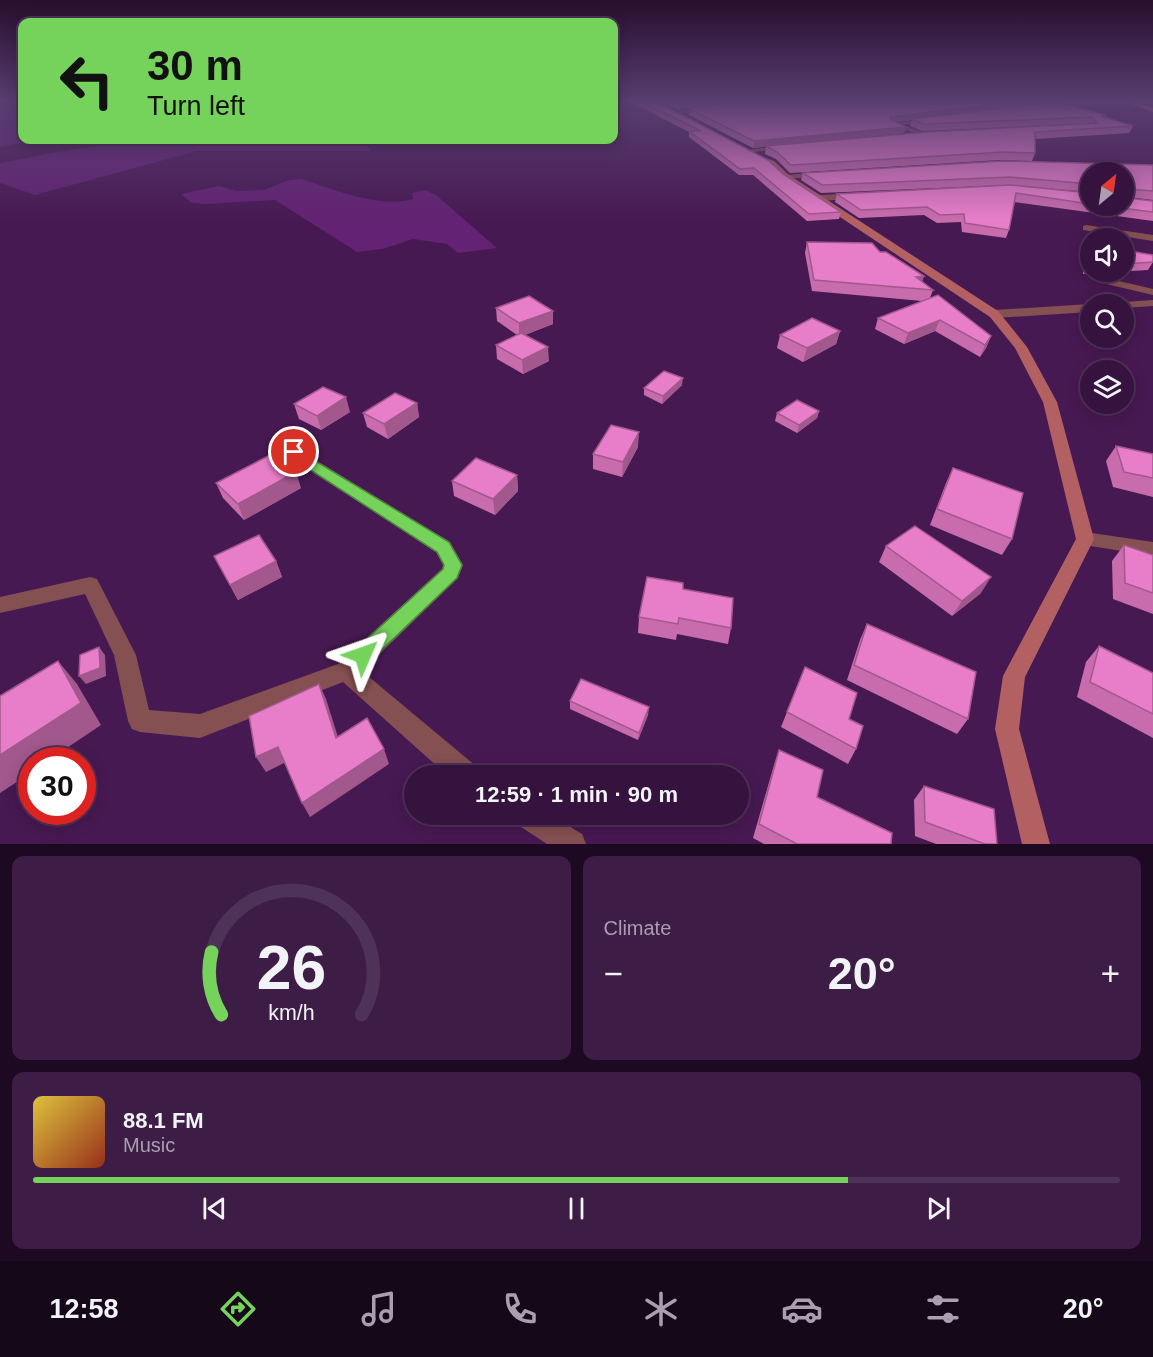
<!DOCTYPE html>
<html lang="en">
<head>
<meta charset="utf-8">
<style>
  body { margin:0; font-family:Helvetica,sans-serif; background:#3d1c45; color:#f1f3f6; height:100vh; display:flex; flex-direction:column; font-size:22px; white-space:nowrap }
  * { box-sizing:border-box; margin:0 }
  p { font-size:20px; color:#aa9eb0 }
  .icon { flex:none; width:33px; height:33px; fill:none; stroke:currentColor; stroke-width:2; stroke-linecap:round; stroke-linejoin:round }
  .map { position:relative; height:844px; overflow:hidden }
  .panel { display:flex; flex-direction:column; gap:12px; padding:12px; background:#1d0a22; flex:1 }
  .panel>* { flex:none }
  .guide { position:absolute; left:18px; top:18px; width:600px; height:126px; border-radius:12px; box-shadow:0 3px 15px #0003,0 0 0 2px #4f3258; background:#75d25b; color:#111; overflow:hidden }
  .needle { width:39px; rotate:29deg }
  .controls { position:absolute; left:1080px; top:162px; display:grid; gap:12px }
  .controls a { display:grid; place-items:center; width:54px; height:54px; border-radius:50%; background:#35133e; box-shadow:0 3px 15px #0003,0 0 0 2px #4f3258; font-size:30px }
  .speed { position:absolute; left:18px; top:747px; display:flex; gap:12px; font-size:30px; font-weight:700; text-align:center }
  .speed>* { display:grid; place-content:center; width:78px; height:78px; border-radius:50%; background:#35133e; box-shadow:0 3px 15px #0003,0 0 0 2px #4f3258; line-height:1 }
  .speed .limit { border:9px solid #d22; background:#fff; color:#111 }
  .pin { position:absolute; display:grid; place-items:center; width:51px; height:51px; color:#fff; margin:-26px; border:3px solid #fff; border-radius:50%; box-shadow:0 2px 6px #0007 }
  .me { position:absolute; width:66px; margin:-33px; rotate:47deg; stroke-linejoin:round; filter:drop-shadow(0 0 4px #0008) }
  .turn { display:flex; align-items:center; gap:21px; height:126px; padding:0 30px; font-size:27px }
  .turn .icon { width:78px; height:78px; stroke-width:2.5 }
  .turn b { display:block; font-size:42px; line-height:51px }
  .big { font-size:45px; font-weight:700; line-height:1.1 }
  .panel .widget { flex:1; display:flex; flex-direction:column; justify-content:center; gap:9px; min-width:0; padding:0 21px; border-radius:12px; background:#3d1c45 }
  .panel .dial { align-items:center; gap:0 }
  .dial svg { height:156px; overflow:visible; fill:none; stroke:#4f3258; stroke-width:7; stroke-linecap:round; text-anchor:middle }
  .dial text { fill:#f1f3f6; stroke:none }
  .song { display:flex; align-items:center; gap:18px }
  .cover { width:72px; height:72px; border-radius:9px; background:linear-gradient(135deg,hsl(50 70% 55%),hsl(10 70% 35%)) }
  .played { height:6px; border-radius:3px; background:linear-gradient(90deg,#75d25b 75%,#4f3258 75%) }
  .keys { display:flex; justify-content:space-around; direction:ltr }
  .heat { display:flex; justify-content:space-between; align-items:center; font-size:33px; direction:ltr }
  .panel .tiles { flex:1; display:grid; gap:12px; grid-template-columns:1fr 1fr }
  .widget:last-child { grid-column:span 2 }
  .trip { position:absolute; left:404px; top:765px; width:345px; height:60px; border-radius:30px; background:#35133e; box-shadow:0 3px 15px #0003,0 0 0 2px #4f3258; font-weight:700; line-height:60px; text-align:center }
  .tab-bar { display:flex; height:96px; justify-content:space-around; align-items:center; background:#150819; color:#aa9eb0 }
  .tab-bar .icon { width:42px; height:42px }
  .tab-bar .active { color:#75d25b }
  .tab-bar b { font-size:27px; color:#f1f3f6 }
  .map>svg:first-child { display:block }
</style>
</head>
<body>
<div class="map">
<svg width="1153" height="844" viewBox="0 0 1153 844">
  <rect width="100%" height="100%" fill="#471952"/>
  <!-- green -->
  <g fill="#632273">
    <polygon points="22,102 22,140 36,140 0,147 0,105"/>
    <polygon points="133,140 362,140 371,151 197,151 35,195 0,183 0,163 80,148 134,143"/>
    <path d="M301 179C334 189 379 209 413 199L412 193 425 190 436 195 497 248 458 253 447 244 413 239 382 249 357 252 275 200 207 204 192 203 181 194 219 186 237 191 264 190 289 180Z"/>
  </g>
  <g fill="none" stroke-linecap="round" stroke-linejoin="round">
    <!-- street -->
    <g fill="#855051" fill-rule="evenodd">
      <polygon points="707,106 709,109 675,115 672,113"/>
      <polygon points="934,118 932,121 902,125 927,134 925,137 890,124"/>
      <polygon points="784,145 786,148 746,153 742,151"/>
      <polygon points="822,172 825,172 825,176 786,179 782,177 786,175"/>
      <polygon points="857,193 860,194 860,198 821,201 817,198 821,195"/>
      <polygon points="1086,225 1153,235 1153,241 1083,230 1083,226"/>
      <polygon points="1102,277 1153,289 1153,295 1098,282 1098,278"/>
      <polygon points="1153,300 1153,306 1124,308 1124,304 1119,304 1124,302"/>
      <polygon points="1090,304 1090,312 994,318 988,314 994,310"/>
      <polygon points="294,447 450,542 463,565 458,578 362,671 477,767 480,776 448,776 343,682 200,738 140,732 132,729 128,721 114,655 85,594 0,613 0,597 90,577 97,579 136,655 149,710 200,714 338,664 442,569 443,565 436,552 288,456 286,452"/>
      <polygon points="1085,532 1153,542 1153,556 1078,544 1076,539 1078,534"/>
      <polygon points="511,814 549,814 582,834 586,844 547,844 515,823"/>
    </g>
    <!-- secondary -->
    <polygon fill="#b36062" fill-rule="evenodd" points="749,152 774,161 789,175 998,311 1027,347 1057,402 1094,539 1025,677 1019,729 1050,844 1022,844 995,729 1003,676 1076,539 1043,402 1015,348 990,317 783,179 768,165 749,156"/>
    <!-- highway -->
    <polygon fill="#f6757b" fill-rule="evenodd" points="1125,102 1135,102 1153,108 1153,112"/>
  </g>
  <!-- wall -->
  <g fill="#c86cad" fill-rule="evenodd">
    <polygon points="631,102 657,102 783,174 841,212 839,219 807,221 753,175 739,175 689,137 689,132"/>
    <polygon points="664,102 723,102 679,110"/>
    <path d="M734 102H1029L1028 105 1105 118 1133 126 1129 133 1035 139V153L1032 161 1000 160 790 173 776 159 765 154 766 146 753 148 689 115 690 109ZM912 120 910 126 922 131 1037 126 784 145 904 133 906 127 895 122Z"/>
    <polygon points="1153,165 1153,200 1128,197 1128,198 1153,201 1153,221 1014,202 1009,230 1006,238 962,232 961,222 937,223 924,215 859,218 835,202 837,194 1090,193 1090,206 1124,206 1090,172 1090,192 1007,185 821,193 801,180 803,173"/>
    <polygon points="807,242 880,252 924,276 922,281 933,290 930,298 991,336 986,348 980,357 935,331 904,344 875,329 878,318 922,301 812,291 805,253"/>
    <polygon points="1088,243 1090,243 1090,272 1124,272 1124,250 1153,262 1148,270 1083,274 1084,251"/>
    <polygon points="496,308 553,324 525,335 549,361 523,374 497,359 496,345 517,335 497,321"/>
    <polygon points="840,331 836,344 803,362 777,348 780,335"/>
    <polygon points="682,385 662,404 644,395 644,388"/>
    <polygon points="417,403 419,417 388,439 367,427 363,413"/>
    <polygon points="294,404 350,412 321,430 299,419"/>
    <polygon points="819,411 817,418 797,433 775,421 777,413"/>
    <polygon points="1116,446 1153,454 1153,497 1113,487 1106,461"/>
    <polygon points="638,447 622,477 593,469 593,454"/>
    <polygon points="953,468 1012,539 1002,555 930,525 946,483"/>
    <polygon points="517,475 518,491 495,515 454,496 452,481"/>
    <polygon points="216,483 301,488 244,520 223,498"/>
    <polygon points="1124,545 1153,555 1153,614 1113,599 1112,561"/>
    <polygon points="886,546 981,593 952,616 879,562"/>
    <polygon points="214,556 276,561 282,577 238,600"/>
    <polygon points="683,589 731,628 728,644 677,634 676,640 638,633 639,617"/>
    <polygon points="867,624 968,719 957,734 847,680 860,640"/>
    <polygon points="1099,646 1153,673 1153,738 1077,697 1086,662"/>
    <polygon points="570,701 648,715 638,740 570,709"/>
    <polygon points="787,712 849,719 856,749 848,764 781,727"/>
    <polygon points="779,750 817,797 891,844 764,844 753,838 774,765"/>
    <polygon points="924,786 997,844 936,844 915,836 914,800"/>
  </g>
  <!-- shaded-wall -->
  <g fill="#a2588d">
    <polygon points="691,102 723,102 679,110 679,104"/>
    <polygon points="1009,102 1029,102 1028,105 888,123 890,117"/>
    <polygon points="906,127 904,133 753,148 754,141"/>
    <polygon points="924,276 920,287 916,277"/>
    <polygon points="553,311 553,324 519,337 519,323"/>
    <polygon points="940,320 935,331 904,344 908,333"/>
    <polygon points="840,331 836,344 803,362 807,348"/>
    <polygon points="991,336 986,348 980,357 985,345"/>
    <polygon points="548,347 549,361 523,374 522,360"/>
    <polygon points="683,378 682,385 662,404 663,396"/>
    <polygon points="346,397 350,412 321,430 317,416"/>
    <polygon points="417,403 419,417 388,439 384,424"/>
    <polygon points="819,411 817,418 797,433 799,425"/>
    <polygon points="639,432 638,447 622,477 623,462"/>
    <polygon points="296,472 301,488 244,520 238,504"/>
    <polygon points="517,475 518,491 495,515 493,499"/>
    <polygon points="276,561 282,577 238,600 230,585"/>
    <polygon points="991,577 981,593 952,616 962,601"/>
    <polygon points="99,647 105,655 106,676 86,684 79,676"/>
    <polygon points="58,661 77,684 101,725 49,760 32,760 32,772 0,793 0,755"/>
    <polygon points="319,684 326,699 343,753 336,738"/>
    <polygon points="649,707 648,715 638,740 639,733"/>
    <polygon points="278,747 286,762 266,772 256,757"/>
    <polygon points="384,749 389,764 310,817 302,803"/>
  </g>
  <!-- building -->
  <g fill="#e87ec9" stroke="#a2588d" stroke-width="1.5">
    <polygon points="642,102 657,102 768,160 783,174 841,212 809,214 754,168 740,169 689,131 701,131"/>
    <polygon points="675,102 691,102 679,104"/>
    <polygon points="734,102 1009,102 890,117 891,120 906,127 754,141 690,109"/>
    <polygon points="1052,102 1056,102 1106,115 1101,116 1133,126 1035,132 1035,153 1003,152 791,165 777,152 766,146 927,132 1097,123 1092,117 924,124 912,119"/>
    <polygon points="1003,161 1153,165 1153,191 1128,189 1126,191 1128,198 1153,201 1153,212 1105,206 1124,206 1124,172 1090,172 1090,184 1010,177 822,185 803,173"/>
    <polygon points="1010,185 1090,193 1090,204 1016,193 1009,230 965,223 964,214 940,215 927,207 861,210 837,194"/>
    <polygon points="807,242 872,243 880,252 886,252 924,276 916,277 933,290 814,280"/>
    <polygon points="1088,243 1090,243 1090,266 1087,266"/>
    <polygon points="1124,250 1153,255 1153,262 1124,264"/>
    <polygon points="938,295 991,336 985,345 940,320 908,333 878,318"/>
    <polygon points="529,296 553,311 519,323 496,308"/>
    <polygon points="812,318 840,331 807,348 780,335"/>
    <polygon points="521,333 548,347 522,360 496,345"/>
    <polygon points="664,371 683,378 663,396 644,388"/>
    <polygon points="323,387 346,397 317,416 294,404"/>
    <polygon points="395,393 417,403 384,424 363,413"/>
    <polygon points="797,400 819,411 799,425 777,413"/>
    <polygon points="611,425 639,432 623,462 593,454"/>
    <polygon points="1116,446 1153,454 1153,478 1124,472"/>
    <polygon points="274,453 296,472 238,504 216,483"/>
    <polygon points="476,458 517,475 493,499 452,481"/>
    <polygon points="953,468 1023,493 1012,539 937,509"/>
    <polygon points="915,526 991,577 962,601 886,546"/>
    <polygon points="259,535 276,561 230,585 214,556"/>
    <polygon points="1124,545 1153,555 1153,593 1125,583"/>
    <polygon points="647,577 683,583 683,589 733,598 731,628 679,618 678,624 639,617"/>
    <polygon points="867,624 976,672 968,719 854,665"/>
    <polygon points="1099,646 1153,673 1153,714 1090,682"/>
    <polygon points="99,647 100,668 79,676 80,655"/>
    <polygon points="58,661 81,703 0,755 0,696"/>
    <polygon points="805,667 857,693 849,719 863,726 856,749 787,712"/>
    <polygon points="581,679 649,707 639,733 570,701"/>
    <polygon points="319,684 336,738 367,718 384,749 302,803 278,747 256,757 249,716"/>
    <polygon points="779,750 823,770 817,797 892,833 891,844 797,844 759,824"/>
    <polygon points="924,786 994,809 997,844 985,844 925,822"/>
  </g>
  <!-- sky -->
  <linearGradient id="sky" x2="0" y2="1"><stop stop-color="#270e2d"/><stop offset="0.46" stop-color="#583e71"/><stop offset="1" stop-color="#583e71" stop-opacity="0"/></linearGradient>
  <rect width="1153" height="220" fill="url(#sky)"/>
  <!-- route -->
  <polygon fill="#75d25b" stroke="#4c883b" stroke-width="1.5" points="294,448 449,542 462,565 457,578 370,661 363,664 356,661 353,655 356,649 443,569 444,565 437,552 289,456 287,452"/>
</svg>
<div class="controls">
<a><svg class="needle" viewBox="-14 -14 28 28"><path d="M0-13l5 13h-10z" fill="#e53935"/><path d="M0 13l5-13h-10z" fill="#aa9eb0"/></svg></a>
<a><svg class="icon" aria-label="sound" viewBox="0 0 24 24"><path d="M4 9h4l5-4v14l-5-4H4zM17 9q2 3 0 6"/></svg></a>
<a><svg class="icon" aria-label="search" viewBox="0 0 24 24"><circle cx="10" cy="10" r="6"/><path d="M15 15l6 6"/></svg></a>
<a><svg class="icon" aria-label="layers" viewBox="0 0 24 24"><path d="M12 4l9 5-9 5-9-5zM3 14l9 5 9-5"/></svg></a>
</div>
<div class="speed"><div class="limit">30</div></div>
<div class="pin" style="left:294px;top:452px;background:#d93025"><svg class="icon" aria-label="arrive" viewBox="0 0 24 24"><path d="M6 21V4h12l-3 4 3 4H6"/></svg></div>
<svg class="me" style="left:363px;top:655px" viewBox="-20 -20 40 40"><path d="M0-17L14 15 0 8-14 15z" fill="#75d25b" stroke="#fff" stroke-width="4"/></svg>
<div class="trip">12:59 · 1 min · 90 m</div>
<div class="guide">
<div class="turn"><svg class="icon" aria-label="left" viewBox="0 0 24 24"><path d="M17 20v-9H6M10 6l-5 5 5 5"/></svg><div><b>30 m</b>Turn left</div></div>
</div>
</div>
<section class="panel">
<div class="tiles">
<div class="widget dial"><svg viewBox="0 0 100 80">
<path d="M14 69A42 42 0 1 1 86 69"/>
<path d="M14 69A42 42 0 0 1 9 37" stroke="#75d25b"/>
<text x="50" y="56" font-size="32" font-weight="700">26</text>
<text x="50" y="72" font-size="11">km/h</text>
</svg></div>
<div class="widget"><p>Climate</p>
<div class="heat"><a>−</a><b class="big">20°</b><a>+</a></div>
</div>
<div class="widget">
<div class="song"><i class="cover"></i><div><b>88.1 FM</b><p>Music</p></div></div>
<div class="played"></div>
<div class="keys"><svg class="icon" aria-label="previous" viewBox="0 0 24 24"><path d="M18 5L8 12l10 7zM5 5v14"/></svg><svg class="icon" aria-label="pause" viewBox="0 0 24 24"><path d="M8 5v14M16 5v14"/></svg><svg class="icon" aria-label="next" viewBox="0 0 24 24"><path d="M6 5l10 7-10 7zM19 5v14"/></svg></div>
</div>
</div>
</section>
<nav class="tab-bar">
<b>12:58</b>
<svg class="icon active" aria-label="directions" viewBox="0 0 24 24"><path d="M12 3l9 9-9 9-9-9zM9 14v-3h6M13 9l2 2-2 2"/></svg>
<svg class="icon" aria-label="music" viewBox="0 0 24 24"><path d="M9 18V5l10-2v13"/><circle cx="6" cy="18" r="3"/><circle cx="16" cy="16" r="3"/></svg>
<svg class="icon" aria-label="phone" viewBox="0 0 24 24"><path d="M5 4h4l2 5-3 2q2 4 5 5l2-3 5 2v4C11 20 4 13 5 4z"/></svg>
<svg class="icon" aria-label="climate" viewBox="0 0 24 24"><path d="M12 3v18M4 7l16 10M4 17L20 7"/></svg>
<svg class="icon" aria-label="car" viewBox="0 0 24 24"><path d="M5 17H2v-5l4-1 3-4h7l3 4 3 1v5h-3M9 17h6M6 11h13"/><circle cx="7" cy="17" r="2"/><circle cx="17" cy="17" r="2"/></svg>
<svg class="icon" aria-label="filters" viewBox="0 0 24 24"><path d="M4 7h16M4 17h16"/><circle cx="9" cy="7" r="2"/><circle cx="15" cy="17" r="2"/></svg>
<b>20°</b>
</nav>
</body>
</html>
